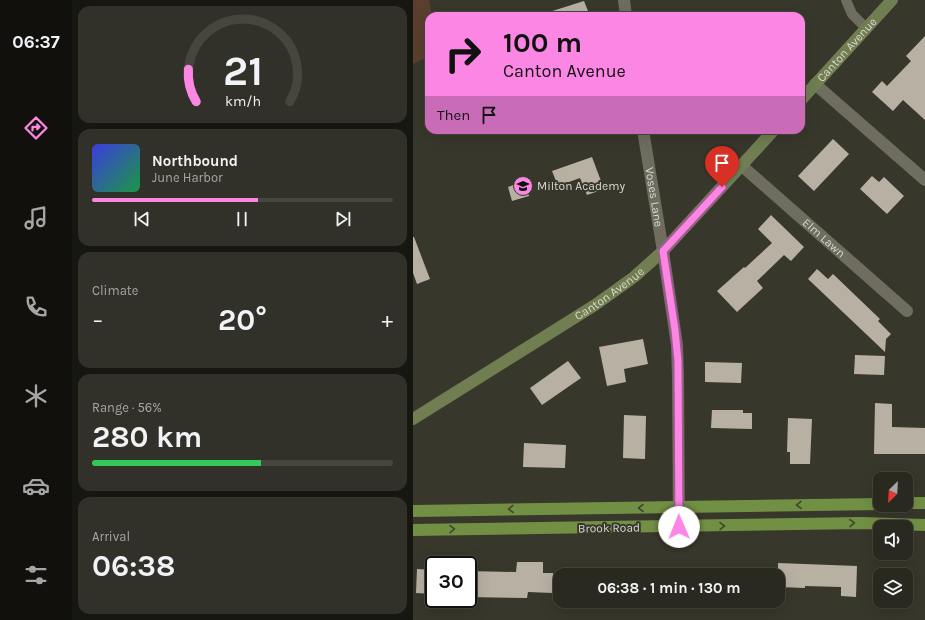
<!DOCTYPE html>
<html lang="en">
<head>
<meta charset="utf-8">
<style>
  body { margin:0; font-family:Karla,sans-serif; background:#323129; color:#f1f3f6; height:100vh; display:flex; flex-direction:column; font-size:15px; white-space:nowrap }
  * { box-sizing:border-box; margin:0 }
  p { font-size:13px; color:#a5a6a5 }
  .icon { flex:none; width:22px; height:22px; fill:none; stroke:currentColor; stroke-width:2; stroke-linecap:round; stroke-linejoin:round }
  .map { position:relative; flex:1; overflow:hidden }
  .drawer { display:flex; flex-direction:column; gap:6px; padding:6px; background:#171712; width:341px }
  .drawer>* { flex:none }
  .top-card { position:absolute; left:12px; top:12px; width:380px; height:122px; border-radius:12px; box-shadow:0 4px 16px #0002,0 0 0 1px #46453e; background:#fc86e4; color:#111; overflow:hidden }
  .needle { width:26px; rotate:204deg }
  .tools { position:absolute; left:460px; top:472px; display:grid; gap:8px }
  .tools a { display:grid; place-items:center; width:40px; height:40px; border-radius:8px; background:#2a2920; box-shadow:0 4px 16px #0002,0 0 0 1px #46453e; font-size:20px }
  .speed { position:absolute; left:12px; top:556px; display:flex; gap:8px; font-size:20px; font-weight:700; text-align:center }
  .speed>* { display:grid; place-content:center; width:52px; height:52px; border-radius:50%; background:#2a2920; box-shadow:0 4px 16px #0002,0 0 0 1px #46453e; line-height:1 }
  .speed .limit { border:2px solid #111; border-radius:6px; background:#fff; color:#111 }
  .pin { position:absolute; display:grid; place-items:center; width:34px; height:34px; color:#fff; margin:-41px -17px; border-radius:50% 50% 50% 0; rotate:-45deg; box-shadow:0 0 4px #0007 }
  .pin .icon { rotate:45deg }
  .me { position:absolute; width:44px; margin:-22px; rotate:359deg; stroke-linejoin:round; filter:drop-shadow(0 0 3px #0008) }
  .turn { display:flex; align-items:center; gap:14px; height:84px; padding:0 12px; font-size:18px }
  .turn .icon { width:52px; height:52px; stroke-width:2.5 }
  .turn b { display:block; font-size:28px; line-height:34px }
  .then { display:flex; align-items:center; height:38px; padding:0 12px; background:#0003; gap:8px; font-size:15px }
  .big { font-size:30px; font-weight:700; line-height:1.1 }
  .drawer .tile { flex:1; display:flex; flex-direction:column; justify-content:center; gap:6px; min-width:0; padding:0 14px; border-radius:12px; background:#323129 }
  .drawer .dial { align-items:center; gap:0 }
  .dial svg { height:104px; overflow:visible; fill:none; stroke:#46453e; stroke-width:7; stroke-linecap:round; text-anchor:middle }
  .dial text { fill:#f1f3f6; stroke:none }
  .song { display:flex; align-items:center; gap:12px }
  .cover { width:48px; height:48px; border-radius:6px; background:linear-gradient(135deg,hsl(240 70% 55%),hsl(140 70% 35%)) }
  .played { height:4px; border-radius:2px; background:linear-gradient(90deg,#fc86e4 55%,#46453e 55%) }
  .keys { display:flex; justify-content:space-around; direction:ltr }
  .heat { display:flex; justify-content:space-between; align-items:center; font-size:22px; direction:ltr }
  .charge { height:6px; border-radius:3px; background:linear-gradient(90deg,#34c759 56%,#46453e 0) }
  .trip { position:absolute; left:140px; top:568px; width:232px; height:40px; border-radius:12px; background:#2a2920; box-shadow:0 4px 16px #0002,0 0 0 1px #46453e; font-weight:700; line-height:40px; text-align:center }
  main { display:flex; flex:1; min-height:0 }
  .tab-bar { display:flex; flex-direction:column; width:72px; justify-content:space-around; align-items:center; background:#11100d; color:#a5a6a5 }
  .tab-bar .icon { width:28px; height:28px }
  .tab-bar .current { color:#fc86e4 }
  .tab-bar b { font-size:18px; color:#f1f3f6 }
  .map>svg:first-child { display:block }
</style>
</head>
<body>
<main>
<nav class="tab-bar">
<b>06:37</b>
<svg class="icon current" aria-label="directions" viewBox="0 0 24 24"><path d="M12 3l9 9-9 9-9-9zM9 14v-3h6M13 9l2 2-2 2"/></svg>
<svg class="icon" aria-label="music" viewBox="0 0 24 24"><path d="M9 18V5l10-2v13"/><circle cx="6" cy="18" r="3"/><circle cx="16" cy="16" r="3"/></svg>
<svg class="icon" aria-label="phone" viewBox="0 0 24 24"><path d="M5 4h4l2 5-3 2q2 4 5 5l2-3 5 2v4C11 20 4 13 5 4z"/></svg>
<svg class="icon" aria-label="climate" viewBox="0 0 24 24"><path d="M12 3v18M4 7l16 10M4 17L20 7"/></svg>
<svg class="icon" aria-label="car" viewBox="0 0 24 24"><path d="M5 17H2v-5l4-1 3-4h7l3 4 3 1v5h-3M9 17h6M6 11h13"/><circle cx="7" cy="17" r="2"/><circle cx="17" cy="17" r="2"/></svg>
<svg class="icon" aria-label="filters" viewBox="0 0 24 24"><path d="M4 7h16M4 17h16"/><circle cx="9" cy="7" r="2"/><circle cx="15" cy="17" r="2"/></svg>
</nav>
<section class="drawer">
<div class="tile dial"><svg viewBox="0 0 100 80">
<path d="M14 69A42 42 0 1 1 86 69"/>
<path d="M14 69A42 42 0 0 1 8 44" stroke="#fc86e4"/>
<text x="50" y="56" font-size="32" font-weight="700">21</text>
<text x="50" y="72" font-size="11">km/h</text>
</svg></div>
<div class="tile">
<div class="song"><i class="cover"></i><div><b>Northbound</b><p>June Harbor</p></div></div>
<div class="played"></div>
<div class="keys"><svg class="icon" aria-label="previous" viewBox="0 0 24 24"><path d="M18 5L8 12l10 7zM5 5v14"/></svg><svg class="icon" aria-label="pause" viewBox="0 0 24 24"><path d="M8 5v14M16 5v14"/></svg><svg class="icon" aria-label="next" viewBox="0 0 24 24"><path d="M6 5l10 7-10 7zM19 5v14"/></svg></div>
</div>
<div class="tile"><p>Climate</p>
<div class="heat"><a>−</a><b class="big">20°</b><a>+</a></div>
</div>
<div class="tile"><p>Range · 56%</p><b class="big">280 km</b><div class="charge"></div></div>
<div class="tile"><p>Arrival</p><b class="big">06:38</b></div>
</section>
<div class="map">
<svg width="512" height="620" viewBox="0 0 512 620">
  <rect width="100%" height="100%" fill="#38372b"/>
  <!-- green -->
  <polygon fill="#5a3f2e" points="0,0 16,0 19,16 16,16 16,56 0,64"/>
  <!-- building -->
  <g fill="#b9b0a4">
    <polygon points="171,1 177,16 134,16 133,13"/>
    <polygon points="512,36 512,120 490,100 480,111 459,92 469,81 474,86 498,61 493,56"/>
    <polygon points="420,139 436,154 401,191 385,176"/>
    <polygon points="179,157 191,189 174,195 167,178 145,186 139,171"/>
    <polygon points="459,176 466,182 471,177 491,196 474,214 447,189"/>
    <polygon points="111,181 116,196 99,201 95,187"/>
    <polygon points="358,215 391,247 378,261 371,255 344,281 350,288 324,312 304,291 331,267 332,268 359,243 345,229"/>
    <polygon points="0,237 1,237 17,279 4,284 0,273"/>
    <polygon points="404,269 415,279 420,274 467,319 465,321 478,334 473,339 472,352 395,279"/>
    <polygon points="230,339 235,364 211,369 213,382 194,386 186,347"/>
    <polygon points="442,355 472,356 471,375 441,374"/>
    <polygon points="155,361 168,378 129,405 117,388"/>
    <polygon points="292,362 329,363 328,383 292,382"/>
    <polygon points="462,403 479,404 479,427 512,428 512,454 461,454"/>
    <polygon points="299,410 330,410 330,413 339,413 339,429 298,428"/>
    <polygon points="211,415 233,416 232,459 210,458"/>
    <polygon points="375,418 399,419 397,464 377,464 377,452 374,452"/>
    <polygon points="111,443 153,445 152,468 110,467"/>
    <polygon points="104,562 130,562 130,573 140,573 140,593 115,592 114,598 55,597 55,571 103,572"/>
    <polygon points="365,563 444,566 443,597 428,596 428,587 392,586 392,588 365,587"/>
    <polygon points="4,569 21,570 21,594 3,593"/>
  </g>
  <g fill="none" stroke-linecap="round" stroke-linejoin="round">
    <!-- lane -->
    <polyline stroke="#6e6d60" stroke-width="10" points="433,0 439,14 453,28"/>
    <!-- street -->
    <g stroke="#6e6d60" stroke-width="12">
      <polyline points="211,0 213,16"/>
      <polyline points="402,84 512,180"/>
      <path id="s1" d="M230 130 250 251 264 345 265 376 266 527"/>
      <path id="s2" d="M329 166 494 311"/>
    </g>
    <!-- secondary -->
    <g stroke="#707e52" stroke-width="12">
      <path id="s3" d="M388 100 479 0"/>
      <path id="s4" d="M0 419 182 305 221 277 250 251 361 130"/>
    </g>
    <!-- primary -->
    <g stroke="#729044" stroke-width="12">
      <polyline points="493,503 512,503"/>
      <polyline points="0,511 467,504"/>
      <polyline points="0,530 449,523 512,525"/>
    </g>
  </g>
  <!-- one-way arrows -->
  <defs><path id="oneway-chevron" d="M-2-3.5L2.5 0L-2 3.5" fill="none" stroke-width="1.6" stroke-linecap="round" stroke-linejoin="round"/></defs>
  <g stroke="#41442f">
    <use href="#oneway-chevron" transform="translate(386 505) rotate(179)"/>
    <use href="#oneway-chevron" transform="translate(228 508) rotate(179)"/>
    <use href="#oneway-chevron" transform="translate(98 509) rotate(179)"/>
    <use href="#oneway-chevron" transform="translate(439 523) rotate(-1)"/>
    <use href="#oneway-chevron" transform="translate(309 526) rotate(-1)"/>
    <use href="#oneway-chevron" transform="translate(39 529) rotate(-1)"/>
  </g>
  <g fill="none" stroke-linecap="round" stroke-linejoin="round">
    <defs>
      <polyline id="route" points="266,527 265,361 262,330 250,251 309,187"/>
    </defs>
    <!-- route casing -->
    <use href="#route" stroke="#a45794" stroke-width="10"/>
    <!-- route -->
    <use href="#route" stroke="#fc86e4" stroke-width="7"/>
  </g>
  <!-- icons -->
  <defs>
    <symbol id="school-disc" viewBox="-11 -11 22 22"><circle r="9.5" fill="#fc86e4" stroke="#38372b"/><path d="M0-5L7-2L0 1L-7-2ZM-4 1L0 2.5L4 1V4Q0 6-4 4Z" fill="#111"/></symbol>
  </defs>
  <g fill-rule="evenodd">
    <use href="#school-disc" x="99" y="175" width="22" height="22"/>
  </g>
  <g text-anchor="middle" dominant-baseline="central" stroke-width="4" stroke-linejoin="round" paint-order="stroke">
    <!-- street labels -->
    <g font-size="12" fill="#d8d8d0" stroke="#38372b">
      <text stroke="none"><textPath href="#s3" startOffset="68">Canton Avenue</textPath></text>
      <text stroke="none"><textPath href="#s1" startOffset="68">Voses Lane</textPath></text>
      <text stroke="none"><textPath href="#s2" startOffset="109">Elm Lawn</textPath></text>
      <text stroke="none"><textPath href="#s4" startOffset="233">Canton Avenue</textPath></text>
      <text transform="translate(196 528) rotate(-1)">Brook Road</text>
    </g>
    <!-- poi labels -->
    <g font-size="12" fill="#d8d8d0" stroke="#38372b" text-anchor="start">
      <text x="124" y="186">Milton Academy</text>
    </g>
  </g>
</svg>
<div class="tools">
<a><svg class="needle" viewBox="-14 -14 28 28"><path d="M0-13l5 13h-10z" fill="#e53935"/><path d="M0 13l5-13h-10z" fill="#a5a6a5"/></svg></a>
<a><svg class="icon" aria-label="sound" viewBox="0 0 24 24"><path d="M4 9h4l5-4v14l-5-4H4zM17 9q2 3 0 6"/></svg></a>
<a><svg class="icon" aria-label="layers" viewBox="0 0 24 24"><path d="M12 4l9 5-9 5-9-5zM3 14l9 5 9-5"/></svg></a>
</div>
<div class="speed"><div class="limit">30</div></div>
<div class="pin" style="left:309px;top:187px;background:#d93025"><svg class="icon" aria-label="arrive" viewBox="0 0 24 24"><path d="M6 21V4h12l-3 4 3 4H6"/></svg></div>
<svg class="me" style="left:266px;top:527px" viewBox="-20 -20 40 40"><circle r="19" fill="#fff"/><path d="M0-13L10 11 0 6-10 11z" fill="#fc86e4"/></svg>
<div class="trip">06:38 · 1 min · 130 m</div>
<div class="top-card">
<div class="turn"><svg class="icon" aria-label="right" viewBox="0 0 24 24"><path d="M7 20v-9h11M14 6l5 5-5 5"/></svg><div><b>100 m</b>Canton Avenue</div></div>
<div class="then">Then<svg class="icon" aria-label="arrive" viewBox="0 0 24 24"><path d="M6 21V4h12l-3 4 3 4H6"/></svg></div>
</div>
</div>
</main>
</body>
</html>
